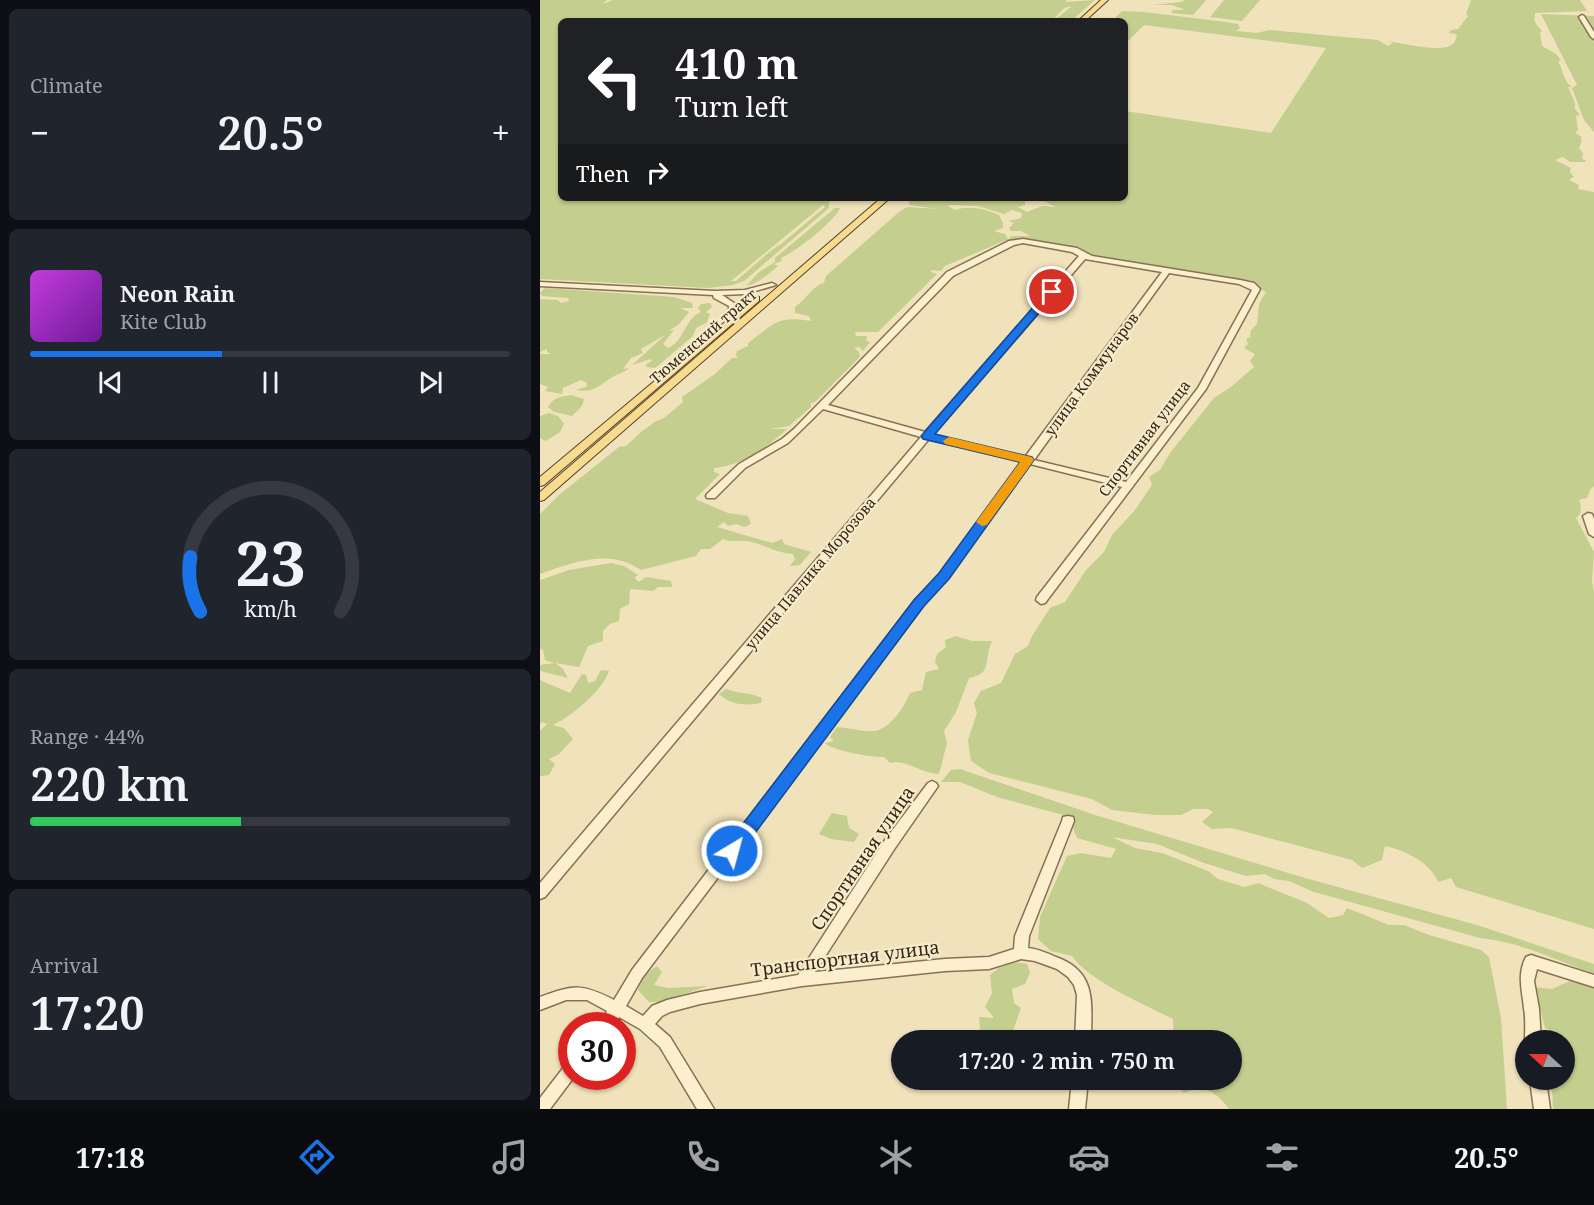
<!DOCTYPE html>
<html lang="en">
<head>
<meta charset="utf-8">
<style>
  body { margin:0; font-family:"Noto Serif",serif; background:#20242c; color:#f1f3f6; height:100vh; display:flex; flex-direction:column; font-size:22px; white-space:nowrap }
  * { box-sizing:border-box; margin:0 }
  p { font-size:20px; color:#9ea1a6 }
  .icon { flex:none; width:33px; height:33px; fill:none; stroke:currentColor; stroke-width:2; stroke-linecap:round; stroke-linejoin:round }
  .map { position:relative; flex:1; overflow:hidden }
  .side { display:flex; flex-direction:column; gap:9px; padding:9px; background:#0d0f14; width:540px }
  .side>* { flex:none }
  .top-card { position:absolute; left:18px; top:18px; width:570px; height:183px; border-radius:9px; box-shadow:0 2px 4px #0004; background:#202124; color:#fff; overflow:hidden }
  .needle { width:39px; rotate:291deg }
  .buttons { position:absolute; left:975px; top:1030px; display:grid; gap:12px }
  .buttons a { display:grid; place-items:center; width:60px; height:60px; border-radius:50%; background:#171b24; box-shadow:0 2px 4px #0004; font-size:30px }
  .speed { position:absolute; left:18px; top:1012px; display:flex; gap:12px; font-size:30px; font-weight:700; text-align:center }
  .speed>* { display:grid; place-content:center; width:78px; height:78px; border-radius:50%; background:#171b24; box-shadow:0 2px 4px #0004; line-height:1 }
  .speed .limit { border:9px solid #d22; background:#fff; color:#111 }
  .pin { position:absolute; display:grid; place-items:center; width:51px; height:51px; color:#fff; margin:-26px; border:3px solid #fff; border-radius:50%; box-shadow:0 2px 6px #0007 }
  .me { position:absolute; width:66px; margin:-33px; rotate:37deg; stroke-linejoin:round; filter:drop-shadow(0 0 4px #0008) }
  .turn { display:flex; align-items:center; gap:21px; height:126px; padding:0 18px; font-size:27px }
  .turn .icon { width:78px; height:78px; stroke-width:2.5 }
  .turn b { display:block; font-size:42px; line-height:51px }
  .then { display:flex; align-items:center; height:57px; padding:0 18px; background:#0003; gap:12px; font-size:22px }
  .big { font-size:45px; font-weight:600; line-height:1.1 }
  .side .widget { flex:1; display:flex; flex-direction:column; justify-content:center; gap:9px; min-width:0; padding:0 21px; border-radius:9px; background:#20242c }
  .side .dial { align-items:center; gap:0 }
  .dial svg { height:156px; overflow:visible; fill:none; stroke:#363941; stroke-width:7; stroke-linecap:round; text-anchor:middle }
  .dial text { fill:#f1f3f6; stroke:none }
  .song { display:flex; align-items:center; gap:18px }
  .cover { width:72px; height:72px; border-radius:9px; background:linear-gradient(135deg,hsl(290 70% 55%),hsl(280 70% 35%)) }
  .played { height:6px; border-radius:3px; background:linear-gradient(90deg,#1a73e8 40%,#363941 40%) }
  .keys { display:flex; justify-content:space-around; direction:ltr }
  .heat { display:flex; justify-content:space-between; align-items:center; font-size:33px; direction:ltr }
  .charge { height:9px; border-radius:4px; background:linear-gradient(90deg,#34c759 44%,#363941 0) }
  .trip { position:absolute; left:351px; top:1030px; width:351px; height:60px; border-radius:30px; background:#171b24; box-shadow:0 2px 4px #0004; font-weight:600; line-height:60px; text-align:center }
  .tab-bar { display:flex; height:96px; justify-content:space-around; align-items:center; background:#090b0e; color:#9ea1a6 }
  .tab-bar .icon { width:42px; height:42px }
  .tab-bar .current { color:#1a73e8 }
  .tab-bar b { font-size:27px; color:#f1f3f6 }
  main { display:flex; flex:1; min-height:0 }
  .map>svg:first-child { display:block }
</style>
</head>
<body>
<main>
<section class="side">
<div class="widget"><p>Climate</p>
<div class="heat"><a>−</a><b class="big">20.5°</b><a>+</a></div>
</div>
<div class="widget">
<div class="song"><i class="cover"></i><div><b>Neon Rain</b><p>Kite Club</p></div></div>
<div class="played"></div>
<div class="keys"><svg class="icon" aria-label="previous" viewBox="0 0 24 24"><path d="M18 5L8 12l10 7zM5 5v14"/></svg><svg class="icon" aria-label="pause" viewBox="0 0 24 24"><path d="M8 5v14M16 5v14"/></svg><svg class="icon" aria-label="next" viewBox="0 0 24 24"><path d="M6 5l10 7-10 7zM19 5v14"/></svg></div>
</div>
<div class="widget dial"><svg viewBox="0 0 100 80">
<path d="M14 69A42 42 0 1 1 86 69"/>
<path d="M14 69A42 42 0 0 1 9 41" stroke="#1a73e8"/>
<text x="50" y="56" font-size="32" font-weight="700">23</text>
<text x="50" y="72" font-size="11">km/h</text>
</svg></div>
<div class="widget"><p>Range · 44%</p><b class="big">220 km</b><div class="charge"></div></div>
<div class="widget"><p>Arrival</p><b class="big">17:20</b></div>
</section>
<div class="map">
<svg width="1054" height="1109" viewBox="0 0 1054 1109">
  <rect width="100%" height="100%" fill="#f0e2ba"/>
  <!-- green -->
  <g fill="#c4ce8e" fill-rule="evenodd">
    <path d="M0 0H67L63 4 73 0H527L525 2 555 0 531 21H513L531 7 530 6 523 9 512 21 22 20 21 198H289V208L204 281 193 285 168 288 0 279ZM283 205 285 207 240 245C235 246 204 274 196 281H191Z"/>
    <polygon points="645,0 666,0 653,15 631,13 633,10 645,10 632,5 613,5 641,2"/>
    <polygon points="684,0 720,0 702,21 670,17"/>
    <path d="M931 0H1040L1047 11 995 13C994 24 994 21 1002 31L1000 33 1002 46 1016 54 1021 60 1018 62C1024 70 1022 80 1032 87H1028L1035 103V109L1040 115 1036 116 1038 130 1035 133 1042 137 1040 138 1042 140 1039 148 1043 153 1042 159 1046 160 1045 162H1030L1023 157 1015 160 1031 168 1030 172 1034 177 1029 180 1039 185 1038 189 1054 192V486L1050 490 1047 498 1039 500 1041 506 1040 514 1036 518 1054 552 1052 580 1054 593V929L916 887 911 878 898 882C891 863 865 850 845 846L842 860 822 868 812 860 691 828 672 829 662 822 673 812 668 809H653L641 815H616L572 810 552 799 449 773 431 761 428 740 437 713 434 703 441 691 461 683 475 654 488 646 492 636 510 608 525 602 546 570 564 552 572 535 595 510 612 485 609 477 620 470 630 453 674 398 691 387 714 367 710 361 715 354 704 348 708 344 706 339 710 337 711 330 717 324 719 304 726 292 712 284 553 255 484 240 464 241 405 266 401 271 391 270V272L397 274 338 332H315L316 336H327L326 341 330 342 323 351 319 347 314 348 319 352 320 357 275 402 271 403V407L249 426 230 429H247C228 447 201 466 174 468V472L180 474 155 499 188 513 208 516 211 524 205 527 196 524 188 526 184 522 177 527 232 543 242 539 244 544 271 552 260 565 250 566 255 559 253 554C235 553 224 544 207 541 199 540 190 543 183 539L170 549H161L156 556 101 570C70 548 33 562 0 574V514L19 495 79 447 86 446 101 432 116 421 124 418 143 402 142 397 175 374 192 358H199L196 356 197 351 208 346V343C235 324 235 315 271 321L269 316 255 313V307C267 299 271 287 284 283L286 276 359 212 367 207 398 209 369 205V202L375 198H485V205L478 207 487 212 502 206 516 207 504 201V198H585V133L587 132 585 111 731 133 786 48 604 25 585 44V21H572L582 11 604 12 686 22 698 24 700 28 696 31 717 33 729 30 816 38 838 40 848 46 853 43 847 41C863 43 896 52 910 46 915 44 916 39 917 34L909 33 911 30 918 29 928 16 926 14ZM411 205 438 206 464 214 472 210 482 213 481 218 468 221 474 223 469 228 471 231H481L490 236H472L468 239 465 234 454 231 463 228V223L459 215C447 209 428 205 415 210L408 206Z"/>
    <polygon points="1001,14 1054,16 1054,132 1044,120 1032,88 1037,85"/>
    <path d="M295 208H300C294 222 255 252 241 258L242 261 234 264 238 266C228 274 218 284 206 286L219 272 235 262V258Z"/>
    <path d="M5 288 134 297 152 303 153 308H140L149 312 138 325 128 331 134 330 123 344 128 348C145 341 144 319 161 312L158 308 161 304 170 303 172 307 166 312 170 314 167 322 156 328 153 336 115 368 107 367 105 365 112 361 111 359 92 365 125 335 101 349 103 353 91 358 83 369 89 368C85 372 81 373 76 375 61 383 55 394 36 390L46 387 47 383 41 380 23 388 22 394 5 391 8 387 0 384V354H11L7 352V349L0 352V299L17 300 21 303 29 301 28 298 2 296 0 293Z"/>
    <path d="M31 395 44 399 42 406 32 416 14 412 8 407C13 397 21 397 31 395Z"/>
    <polygon points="9,413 18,416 24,424 20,432 6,441 0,438 0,416"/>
    <polygon points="71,563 84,566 98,575 94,578 99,582 106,577 131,581 132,587 118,587 113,591 90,589 89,604 80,609 79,621 70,624 63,631 63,641 48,646 39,667 15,663 23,669 28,678 0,671 0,665 14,663 5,660 3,650 0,649 0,580 29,570"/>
    <path d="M416 636 432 641H452C443 661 453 674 429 678L416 712 404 731 407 743 399 774C381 774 367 759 350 763L344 757C333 758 291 750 285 743L294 741 290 737 297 727C309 728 324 732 335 731 351 728 364 707 370 693L382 690 386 672 399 669 395 662 397 654 406 647 405 640Z"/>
    <path d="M61 670 69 671C63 690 32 716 13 725L24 728 33 739 19 754 9 759 15 764 9 775 0 776V731L7 724 2 722 0 724V680L30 693 42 674 46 675 48 683 55 681Z"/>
    <path d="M186 689C199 694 209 692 222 698L221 703C207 706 190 705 179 694Z"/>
    <path d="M420 769 555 815 765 878 937 925 1054 964V974C1018 961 978 941 940 938L774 892 749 881 734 879 725 874 706 876 664 863 617 844 572 837 595 848 622 853 668 871 678 879 704 887 718 883 767 903 789 918 803 915 807 908 849 925H864L889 935 941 950 949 957 961 1018 967 1109H689C677 1093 664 1083 644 1093L632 1081 692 1080V1041H634L633 1019C605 1005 549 981 532 956L511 951 498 939 500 917 527 856 541 853 571 858 576 849 537 838 533 828 534 818 457 797 420 782H401L411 770Z"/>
    <polygon points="292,813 307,816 309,828 319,834 314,842 291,839 279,834"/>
    <polygon points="474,962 487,964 490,973 485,984 472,989 474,1003 481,1008 471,1036 441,1041 439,1017 454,1018 445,1007 452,993 450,975 459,968"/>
    <polygon points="117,966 122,972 114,985 128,988 168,986 120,1002 109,1002 98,990 102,977"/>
    <polygon points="1030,981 1054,987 1054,1109 1013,1109 1012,1088 1019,1080 1024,1080 1025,1047 1031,1046 1025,1037 1005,1028 998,1000 982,986 1012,989"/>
  </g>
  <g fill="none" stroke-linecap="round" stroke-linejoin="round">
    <defs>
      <g id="minor">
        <polygon points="1042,15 1044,16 1054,32 1054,39 1051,37 1039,17"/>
        <path d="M483 239 537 248 552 256 700 280 714 283 720 289 666 389 505 603 501 604 496 600 497 597 582 487 490 464 408 578 383 606 102 978 86 1006 103 1016 112 1006 127 1000 160 992 258 975 345 840 388 783 392 781 396 783 398 786 396 789 355 848 275 972 405 959 449 957 474 949 475 936 522 821 523 817 528 816 533 817 534 821 489 936 488 948C498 949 507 953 516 957 558 972 551 1004 551 1041H535L537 995 534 985 528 977 517 969 495 961 481 959 449 969 405 971 262 986 160 1004 130 1012 122 1016 115 1024 130 1037 174 1109H157L120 1047 100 1029 79 1017 74 1026H59L67 1011 47 1000H26L0 1010V997C34 985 41 983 74 1000L92 970 375 600 400 574 482 462 389 439 5 897 0 899V883L381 437 283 409 248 443 205 468 175 498H167L166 496 167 494 199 464 242 439 254 429 407 272 469 241ZM483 243 532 252 539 256 385 432 288 405 413 276 474 245ZM545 259 622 272 485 457 393 435ZM629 273 699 284 712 290 658 388 586 482 494 460Z"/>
        <polygon points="0,282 175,291 205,290 232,283 236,285 205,294 182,295 197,305 197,319 193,321 189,319 189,306 174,298 173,295 0,286"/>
        <polygon points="1048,513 1052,514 1054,519 1054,537 1049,534 1043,516"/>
        <path d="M991 955 1054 975V987L997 969 994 981 999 1009 1001 1041H985C985 1030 986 1019 984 1008 982 990 977 974 986 957Z"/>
        <polygon points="32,1061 32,1077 34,1077 10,1109 0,1109 0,1098 27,1063"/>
        <polygon points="532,1080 548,1080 545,1109 529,1109"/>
        <polygon points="990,1080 1006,1080 1010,1109 994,1109"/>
      </g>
      <g id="major">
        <polygon points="561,0 568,0 545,21 538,21"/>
        <polygon points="341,198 350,198 4,500 0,501 0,492"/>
        <polygon points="216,296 219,297 219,301 4,485 0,486 0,477"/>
      </g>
    </defs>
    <!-- minor casing -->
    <use href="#minor" stroke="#877154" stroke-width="3"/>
    <!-- major casing -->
    <use href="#major" stroke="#543f29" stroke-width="2"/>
    <!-- minor -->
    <use href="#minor" fill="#fbefcd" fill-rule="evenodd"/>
    <!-- major -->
    <use href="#major" fill="#f7db8e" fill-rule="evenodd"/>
  </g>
  <!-- route -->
  <polygon fill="#1a73e8" stroke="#114b97" stroke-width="1.5" points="512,289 515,290 515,294 395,434 492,457 494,460 409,579 384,606 198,856 192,858 186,856 183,851 186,846 374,600 399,573 480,462 383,439 381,436 508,290"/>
  <!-- slow -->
  <polygon fill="#f59e0b" points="409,437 492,457 494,460 447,525 442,526 436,522 480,462 405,444 403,441"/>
  <g text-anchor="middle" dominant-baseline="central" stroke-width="4.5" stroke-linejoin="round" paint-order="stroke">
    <!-- street labels -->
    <g font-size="15" fill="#35281a" stroke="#f7ecca">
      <text transform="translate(163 336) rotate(-41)">Тюменский тракт</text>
      <text transform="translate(551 374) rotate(-54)">улица Коммунаров</text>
      <text transform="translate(604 438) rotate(-53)">Спортивная улица</text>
      <text transform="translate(270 573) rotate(-50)">улица Павлика Морозова</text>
    </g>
    <!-- near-street labels -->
    <g font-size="18" fill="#35281a" stroke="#f7ecca">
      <text transform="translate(322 858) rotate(-56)">Спортивная улица</text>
      <text transform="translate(305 958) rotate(-7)">Транспортная улица</text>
    </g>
  </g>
</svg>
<div class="buttons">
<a><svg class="needle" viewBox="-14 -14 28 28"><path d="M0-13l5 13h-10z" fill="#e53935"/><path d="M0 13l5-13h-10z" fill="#9ea1a6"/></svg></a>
</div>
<div class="speed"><div class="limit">30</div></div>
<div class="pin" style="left:512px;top:292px;background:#d93025"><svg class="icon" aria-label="arrive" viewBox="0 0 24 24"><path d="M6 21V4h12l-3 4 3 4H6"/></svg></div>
<svg class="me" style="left:192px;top:851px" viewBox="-20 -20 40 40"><circle r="17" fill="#1a73e8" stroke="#fff" stroke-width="3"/><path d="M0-11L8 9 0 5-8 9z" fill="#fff"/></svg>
<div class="trip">17:20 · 2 min · 750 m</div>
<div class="top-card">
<div class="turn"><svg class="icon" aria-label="left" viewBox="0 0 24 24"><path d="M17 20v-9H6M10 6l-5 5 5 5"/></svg><div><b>410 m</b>Turn left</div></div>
<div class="then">Then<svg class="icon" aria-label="right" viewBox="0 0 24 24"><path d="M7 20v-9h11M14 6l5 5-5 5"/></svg></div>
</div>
</div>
</main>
<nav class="tab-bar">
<b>17:18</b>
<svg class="icon current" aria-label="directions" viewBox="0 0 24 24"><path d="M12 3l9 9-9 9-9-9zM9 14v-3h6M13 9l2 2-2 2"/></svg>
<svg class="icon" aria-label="music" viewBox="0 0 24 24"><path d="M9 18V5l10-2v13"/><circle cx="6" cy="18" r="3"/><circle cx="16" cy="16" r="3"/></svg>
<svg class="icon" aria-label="phone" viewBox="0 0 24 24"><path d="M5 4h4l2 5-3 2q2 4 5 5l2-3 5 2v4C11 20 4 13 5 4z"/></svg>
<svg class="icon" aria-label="climate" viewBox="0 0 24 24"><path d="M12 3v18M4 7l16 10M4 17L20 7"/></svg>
<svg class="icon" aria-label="car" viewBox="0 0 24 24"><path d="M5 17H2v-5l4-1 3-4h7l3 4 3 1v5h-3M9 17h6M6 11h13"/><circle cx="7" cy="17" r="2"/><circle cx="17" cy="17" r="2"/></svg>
<svg class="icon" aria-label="filters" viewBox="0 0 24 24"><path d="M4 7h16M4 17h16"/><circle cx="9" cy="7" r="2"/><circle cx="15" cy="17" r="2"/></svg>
<b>20.5°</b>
</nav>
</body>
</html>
